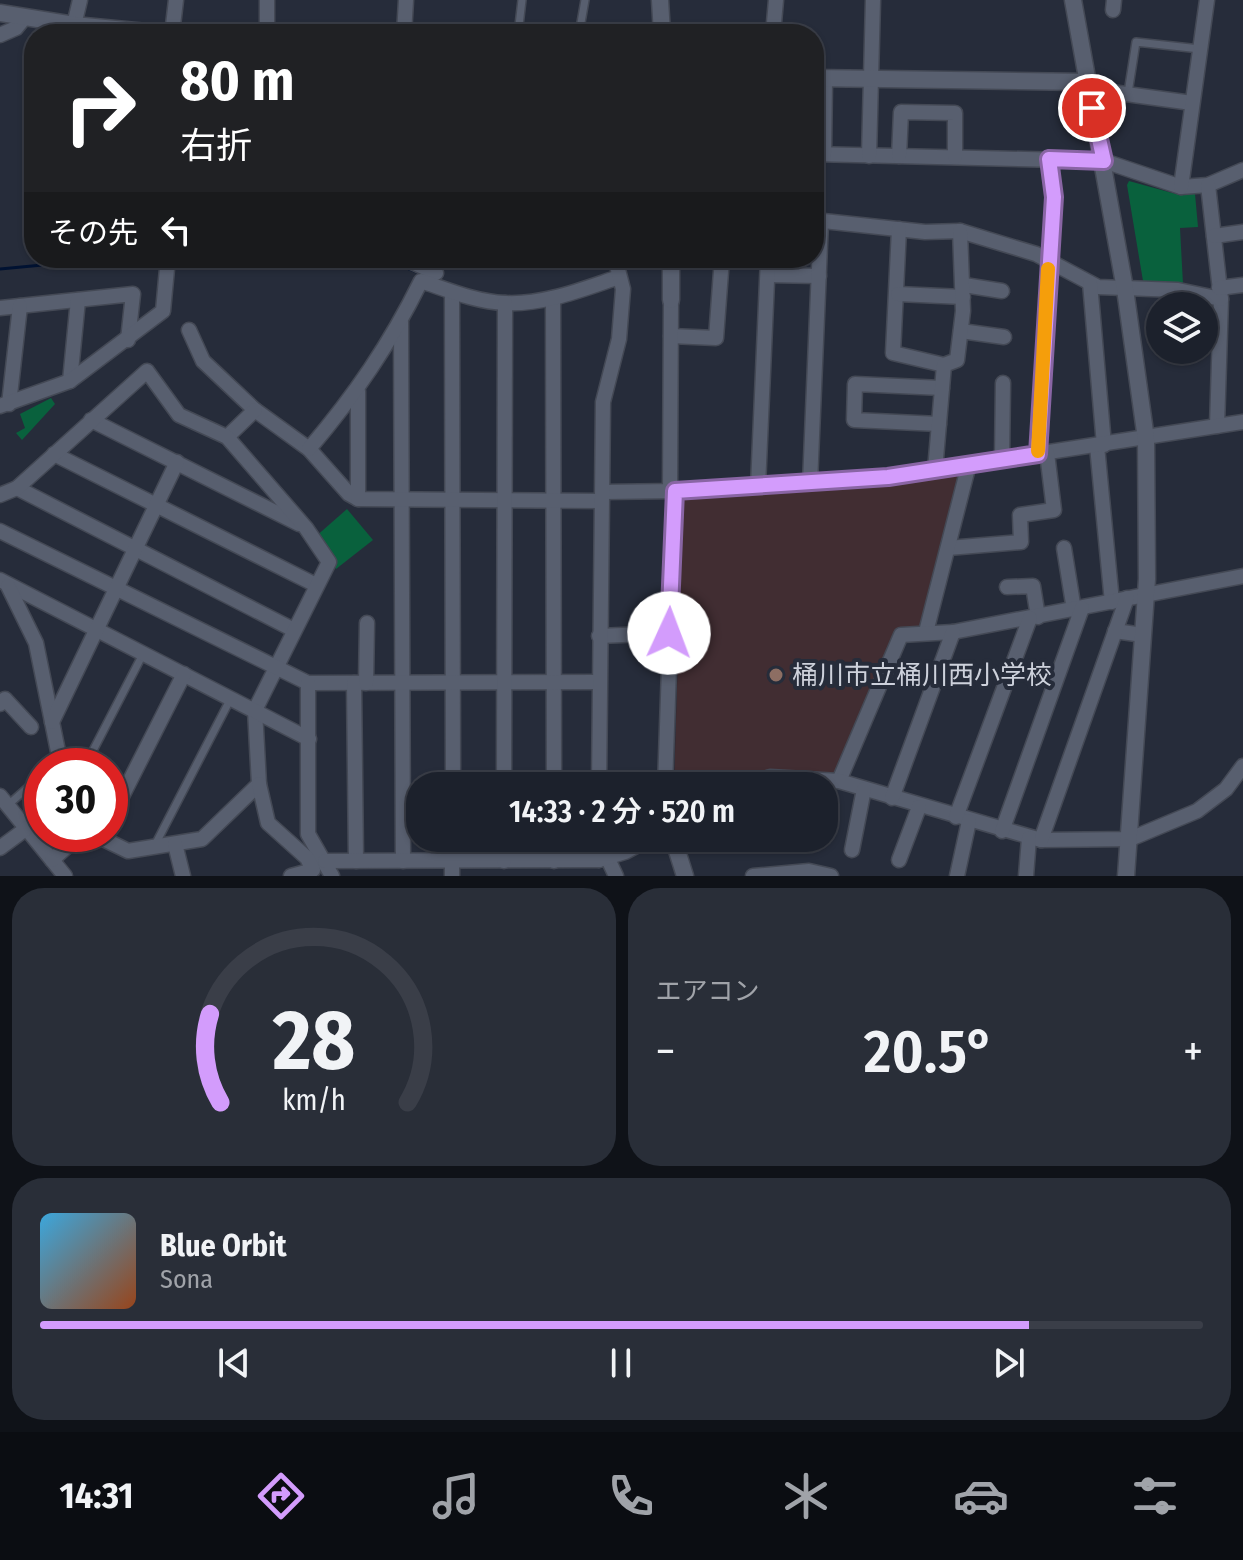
<!DOCTYPE html>
<html lang="ja">
<head>
<meta charset="utf-8">
<style>
  body { margin:0; font-family:"Fira Sans Condensed","Noto Sans JP",sans-serif; background:#292e38; color:#f1f3f6; height:100vh; display:flex; flex-direction:column; font-size:30px; white-space:nowrap }
  * { box-sizing:border-box; margin:0 }
  p { font-size:26px; color:#a0a3a9 }
  .icon { flex:none; width:44px; height:44px; fill:none; stroke:currentColor; stroke-width:2; stroke-linecap:round; stroke-linejoin:round }
  .map { position:relative; height:876px; overflow:hidden }
  .sheet { display:flex; flex-direction:column; gap:12px; padding:12px; background:#0f1218; flex:1 }
  .sheet>* { flex:none }
  .hud { position:absolute; left:24px; top:24px; width:800px; height:244px; border-radius:32px; box-shadow:0 2px 6px #0004,0 0 0 2px #3a3e48; background:#202124; color:#fff; overflow:hidden }
  .fabs { position:absolute; left:1146px; top:292px; display:grid; gap:16px }
  .fabs a { display:grid; place-items:center; width:72px; height:72px; border-radius:50%; background:#1c212c; box-shadow:0 2px 6px #0004,0 0 0 2px #3a3e48; font-size:40px }
  .speed { position:absolute; left:24px; top:748px; display:flex; gap:16px; font-size:40px; font-weight:700; text-align:center }
  .speed>* { display:grid; place-content:center; width:104px; height:104px; border-radius:50%; background:#1c212c; box-shadow:0 2px 6px #0004,0 0 0 2px #3a3e48; line-height:1 }
  .speed .limit { border:12px solid #d22; background:#fff; color:#111 }
  .pin { position:absolute; display:grid; place-items:center; width:68px; height:68px; color:#fff; margin:-34px; border:4px solid #fff; border-radius:50%; box-shadow:0 2px 8px #0007 }
  .me { position:absolute; width:88px; margin:-44px; rotate:2deg; stroke-linejoin:round; filter:drop-shadow(0 0 6px #0008) }
  .turn { display:flex; align-items:center; gap:28px; height:168px; padding:0 24px; font-size:36px }
  .turn .icon { width:104px; height:104px; stroke-width:2.5 }
  .turn b { display:block; font-size:56px; line-height:68px }
  .then { display:flex; align-items:center; height:76px; padding:0 24px; background:#0003; gap:16px; font-size:30px }
  .big { font-size:60px; font-weight:600; line-height:1.1 }
  .sheet .widget { flex:1; display:flex; flex-direction:column; justify-content:center; gap:12px; min-width:0; padding:0 28px; border-radius:32px; background:#292e38 }
  .sheet .dial { align-items:center; gap:0 }
  .dial svg { height:208px; overflow:visible; fill:none; stroke:#3a3e48; stroke-width:7; stroke-linecap:round; text-anchor:middle }
  .dial text { fill:#f1f3f6; stroke:none }
  .song { display:flex; align-items:center; gap:24px }
  .cover { width:96px; height:96px; border-radius:12px; background:linear-gradient(135deg,hsl(200 70% 55%),hsl(20 70% 35%)) }
  .played { height:8px; border-radius:4px; background:linear-gradient(90deg,#d39cfc 85%,#3a3e48 85%) }
  .keys { display:flex; justify-content:space-around; direction:ltr }
  .heat { display:flex; justify-content:space-between; align-items:center; font-size:44px; direction:ltr }
  .sheet .tiles { flex:1; display:grid; gap:12px; grid-template-columns:1fr 1fr }
  .widget:last-child { grid-column:span 2 }
  .trip { position:absolute; left:406px; top:772px; width:432px; height:80px; border-radius:32px; background:#1c212c; box-shadow:0 2px 6px #0004,0 0 0 2px #3a3e48; font-weight:600; line-height:80px; text-align:center }
  .tab-bar { display:flex; height:128px; justify-content:space-around; align-items:center; background:#0b0d12; color:#a0a3a9 }
  .tab-bar .icon { width:56px; height:56px }
  .tab-bar .on { color:#d39cfc }
  .tab-bar b { font-size:36px; color:#f1f3f6 }
  .map>svg:first-child { display:block }
</style>
</head>
<body>
<div class="map">
<svg width="1243" height="876" viewBox="0 0 1243 876">
  <rect width="100%" height="100%" fill="#262c3a"/>
  <!-- education -->
  <polygon fill="#412d32" points="960,472 922,627 901,628 835,774 773,770 731,786 674,786 683,495 919,480"/>
  <!-- green -->
  <g fill="#09613d">
    <polygon points="1129,181 1176,194 1195,194 1198,227 1180,228 1183,284 1143,281 1127,185"/>
    <polygon points="51,398 55,404 22,440 16,433 25,428 20,414"/>
    <polygon points="347,509 373,540 336,569 314,538"/>
  </g>
  <g fill="none" stroke-linecap="round" stroke-linejoin="round">
    <!-- stream -->
    <g stroke="#001232" stroke-width="3">
      <polyline points="383,258 417,272"/>
      <polyline points="0,269 117,258"/>
    </g>
    <defs>
      <g id="service">
        <polyline points="518,34 522,0"/>
        <polyline points="579,34 585,0"/>
        <polyline points="1128,93 1136,42 1200,49"/>
        <polyline points="85,766 143,654"/>
        <polyline points="8,805 42,775"/>
        <polyline points="155,845 231,698"/>
      </g>
      <g id="minor">
        <polyline points="1113,10 1114,0"/>
        <polyline points="74,25 80,0"/>
        <polyline points="172,34 176,0"/>
        <polyline points="267,34 267,0"/>
        <polyline points="404,34 406,0"/>
        <polyline points="773,34 776,0"/>
        <polyline points="0,35 16,28 25,17"/>
        <polyline points="1086,82 1104,91 1192,103"/>
        <polyline points="814,154 1104,161 1181,187 1208,185 1243,170"/>
        <polyline points="824,154 825,78"/>
        <polyline points="869,156 873,0"/>
        <polyline points="899,156 901,112 955,113 955,157"/>
        <polyline points="1208,185 1221,299 1217,426"/>
        <polyline points="1181,187 1207,0"/>
        <polyline points="814,220 925,232 960,231 1036,254 1098,287 1178,290 1221,299"/>
        <polyline points="899,229 893,353 944,365"/>
        <polyline points="1214,236 1243,232"/>
        <polyline points="403,258 436,273"/>
        <polyline points="768,275 819,276"/>
        <polyline points="1090,283 1104,445"/>
        <polyline points="964,285 1002,291"/>
        <polyline points="1219,288 1243,285"/>
        <polyline points="452,293 453,786"/>
        <polyline points="898,294 963,297"/>
        <polyline points="553,298 554,786"/>
        <polyline points="0,308 133,294 128,340"/>
        <polyline points="401,322 403,861"/>
        <polyline points="189,330 203,361 255,410 309,449 349,494 358,499"/>
        <polyline points="961,331 1004,337"/>
        <polyline points="671,336 716,338 722,258"/>
        <polyline points="70,381 78,300"/>
        <polyline points="358,391 358,499 600,501"/>
        <polyline points="9,404 20,306"/>
        <polyline points="0,406 70,381 163,311 168,258"/>
        <polyline points="91,420 299,524"/>
        <polyline points="939,424 854,420 855,384 942,388"/>
        <polyline points="227,437 255,410"/>
        <polyline points="1097,446 1112,602"/>
        <path d="M309 449C355 395 390 344 421 281 448 290 476 302 505 303 544 305 583 289 619 277"/>
        <polyline points="54,454 316,585"/>
        <polyline points="1038,454 1054,197 1049,159"/>
        <polyline points="1002,459 1003,383"/>
        <polyline points="935,470 944,365 957,360 963,311 960,231"/>
        <polyline points="810,483 821,221"/>
        <polyline points="758,486 768,258"/>
        <polyline points="17,488 294,630"/>
        <polyline points="670,491 671,300"/>
        <polyline points="603,492 675,491 888,477 1243,422"/>
        <polyline points="0,495 17,488 147,371 179,415 227,437 306,528 329,562 255,710 259,784 202,839 128,851 93,834"/>
        <polyline points="0,531 308,683 599,682"/>
        <polyline points="948,548 1021,542 1020,515 1054,510 1047,453"/>
        <polyline points="1064,548 1074,610"/>
        <polyline points="0,580 309,739"/>
        <polyline points="8,586 36,643 61,766"/>
        <polyline points="1007,587 1033,586 1038,617"/>
        <polyline points="1115,631 1143,635"/>
        <polyline points="926,632 969,464"/>
        <polyline points="599,636 669,633"/>
        <polyline points="308,683 308,834 332,876"/>
        <polyline points="354,683 356,861"/>
        <polyline points="366,683 367,623"/>
        <polyline points="0,704 5,699 31,727"/>
        <polyline points="52,722 177,462"/>
        <polyline points="839,781 901,635 953,632 1243,576"/>
        <polyline points="259,784 268,823 307,858 313,870 291,876"/>
        <polyline points="504,786 505,303"/>
        <polyline points="599,786 603,402 619,339 623,289 615,258"/>
        <polyline points="665,786 675,491"/>
        <polyline points="743,786 770,777 839,781 1041,840 1130,839 1197,811 1226,789 1243,766"/>
        <polyline points="0,796 65,876"/>
        <polyline points="892,798 953,632"/>
        <polyline points="956,817 1030,618"/>
        <polyline points="110,820 184,674"/>
        <polyline points="1002,831 1082,608"/>
        <polyline points="554,838 554,861"/>
        <polyline points="754,838 756,843 798,838"/>
        <polyline points="1041,840 1127,598"/>
        <polyline points="175,844 183,876"/>
        <polyline points="0,848 27,828"/>
        <polyline points="852,850 864,789"/>
        <polyline points="608,859 616,876"/>
        <polyline points="52,860 81,834"/>
        <polyline points="599,860 599,838"/>
        <polyline points="899,860 919,807"/>
        <polyline points="325,861 599,860 625,852 651,838"/>
        <polyline points="504,861 504,838"/>
        <polyline points="452,876 452,838"/>
        <polyline points="753,876 809,871 831,876"/>
        <polyline points="957,876 969,821"/>
        <polyline points="1026,876 1029,838"/>
      </g>
      <g id="tertiary">
        <polyline points="660,0 662,34"/>
        <polyline points="1073,0 1125,289 1146,439 1147,579 1126,876"/>
        <polyline points="0,13 74,25 167,34"/>
        <polyline points="814,78 1086,82"/>
        <polyline points="671,300 671,258"/>
        <polyline points="673,838 685,876"/>
      </g>
    </defs>
    <!-- service casing -->
    <use href="#service" stroke="#444955" stroke-width="10"/>
    <!-- minor casing -->
    <use href="#minor" stroke="#444955" stroke-width="17"/>
    <!-- tertiary casing -->
    <use href="#tertiary" stroke="#444955" stroke-width="19"/>
    <!-- service -->
    <use href="#service" stroke="#585f6f" stroke-width="7"/>
    <!-- minor -->
    <use href="#minor" stroke="#585f6f" stroke-width="14"/>
    <!-- tertiary -->
    <use href="#tertiary" stroke="#585f6f" stroke-width="16"/>
  </g>
  <g fill="none" stroke-linecap="round" stroke-linejoin="round">
    <defs>
      <polyline id="route" points="669,633 675,491 888,477 1038,454 1054,197 1049,159 1104,161 1092,108"/>
    </defs>
    <!-- route casing -->
    <use href="#route" stroke="#8965a4" stroke-width="20"/>
    <!-- route -->
    <use href="#route" stroke="#d39cfc" stroke-width="14"/>
    <!-- slow -->
    <polyline stroke="#f59e0b" stroke-width="14" points="1038,451 1048,269"/>
  </g>
  <!-- markers -->
  <circle fill="#8d6e63" stroke="#262c3a" stroke-width="3" cx="776" cy="675" r="8"/>
  <g text-anchor="middle" dominant-baseline="central" stroke-width="8" stroke-linejoin="round" paint-order="stroke">
    <!-- poi labels -->
    <g font-size="26" fill="#cdd1db" stroke="#262c3a" text-anchor="start">
      <text x="792" y="675">桶川市立桶川西小学校</text>
    </g>
  </g>
</svg>
<div class="fabs">
<a><svg class="icon" aria-label="layers" viewBox="0 0 24 24"><path d="M12 4l9 5-9 5-9-5zM3 14l9 5 9-5"/></svg></a>
</div>
<div class="speed"><div class="limit">30</div></div>
<div class="pin" style="left:1092px;top:108px;background:#d93025"><svg class="icon" aria-label="arrive" viewBox="0 0 24 24"><path d="M6 21V4h12l-3 4 3 4H6"/></svg></div>
<svg class="me" style="left:669px;top:633px" viewBox="-20 -20 40 40"><circle r="19" fill="#fff"/><path d="M0-13L10 11 0 6-10 11z" fill="#d39cfc"/></svg>
<div class="trip">14:33 · 2 分 · 520 m</div>
<div class="hud">
<div class="turn"><svg class="icon" aria-label="right" viewBox="0 0 24 24"><path d="M7 20v-9h11M14 6l5 5-5 5"/></svg><div><b>80 m</b>右折</div></div>
<div class="then">その先<svg class="icon" aria-label="left" viewBox="0 0 24 24"><path d="M17 20v-9H6M10 6l-5 5 5 5"/></svg></div>
</div>
</div>
<section class="sheet">
<div class="tiles">
<div class="widget dial"><svg viewBox="0 0 100 80">
<path d="M14 69A42 42 0 1 1 86 69"/>
<path d="M14 69A42 42 0 0 1 10 35" stroke="#d39cfc"/>
<text x="50" y="56" font-size="32" font-weight="700">28</text>
<text x="50" y="72" font-size="11">km/h</text>
</svg></div>
<div class="widget"><p>エアコン</p>
<div class="heat"><a>−</a><b class="big">20.5°</b><a>+</a></div>
</div>
<div class="widget">
<div class="song"><i class="cover"></i><div><b>Blue Orbit</b><p>Sona</p></div></div>
<div class="played"></div>
<div class="keys"><svg class="icon" aria-label="previous" viewBox="0 0 24 24"><path d="M18 5L8 12l10 7zM5 5v14"/></svg><svg class="icon" aria-label="pause" viewBox="0 0 24 24"><path d="M8 5v14M16 5v14"/></svg><svg class="icon" aria-label="next" viewBox="0 0 24 24"><path d="M6 5l10 7-10 7zM19 5v14"/></svg></div>
</div>
</div>
</section>
<nav class="tab-bar">
<b>14:31</b>
<svg class="icon on" aria-label="directions" viewBox="0 0 24 24"><path d="M12 3l9 9-9 9-9-9zM9 14v-3h6M13 9l2 2-2 2"/></svg>
<svg class="icon" aria-label="music" viewBox="0 0 24 24"><path d="M9 18V5l10-2v13"/><circle cx="6" cy="18" r="3"/><circle cx="16" cy="16" r="3"/></svg>
<svg class="icon" aria-label="phone" viewBox="0 0 24 24"><path d="M5 4h4l2 5-3 2q2 4 5 5l2-3 5 2v4C11 20 4 13 5 4z"/></svg>
<svg class="icon" aria-label="climate" viewBox="0 0 24 24"><path d="M12 3v18M4 7l16 10M4 17L20 7"/></svg>
<svg class="icon" aria-label="car" viewBox="0 0 24 24"><path d="M5 17H2v-5l4-1 3-4h7l3 4 3 1v5h-3M9 17h6M6 11h13"/><circle cx="7" cy="17" r="2"/><circle cx="17" cy="17" r="2"/></svg>
<svg class="icon" aria-label="filters" viewBox="0 0 24 24"><path d="M4 7h16M4 17h16"/><circle cx="9" cy="7" r="2"/><circle cx="15" cy="17" r="2"/></svg>
</nav>
</body>
</html>
